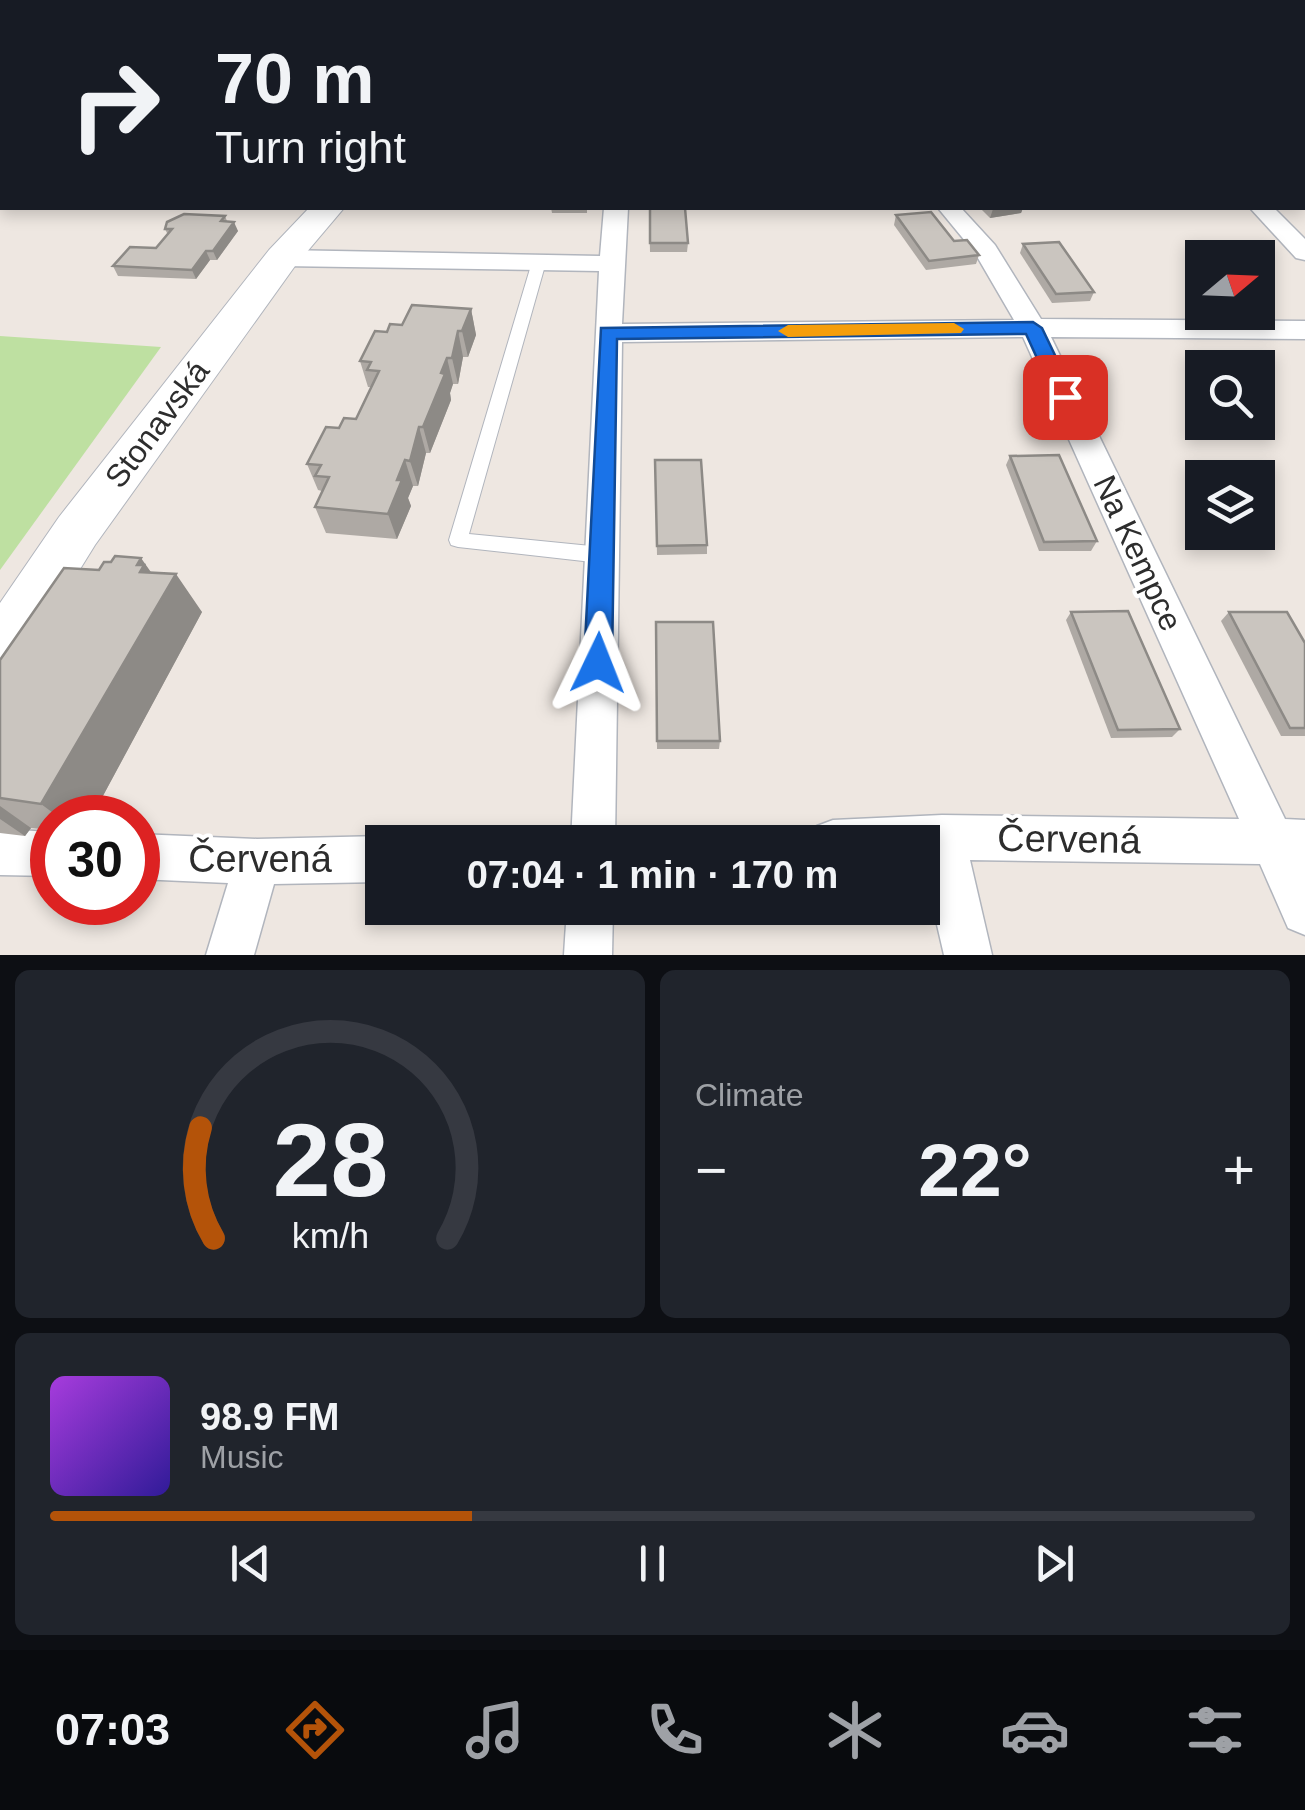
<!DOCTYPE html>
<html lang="en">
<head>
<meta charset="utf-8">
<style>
  body { margin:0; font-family:Helvetica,sans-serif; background:#20242c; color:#f1f3f6; height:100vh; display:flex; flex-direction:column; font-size:38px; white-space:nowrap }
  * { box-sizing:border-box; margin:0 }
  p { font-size:32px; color:#9ea1a6 }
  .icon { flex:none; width:55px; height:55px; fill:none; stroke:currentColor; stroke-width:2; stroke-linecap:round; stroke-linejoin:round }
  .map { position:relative; height:955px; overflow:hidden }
  .panel { display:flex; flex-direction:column; gap:15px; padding:15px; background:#0d0f14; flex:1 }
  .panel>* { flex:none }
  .guide { position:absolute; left:0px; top:0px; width:1305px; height:210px; box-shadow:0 5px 15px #0003; background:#171b24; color:#f1f3f6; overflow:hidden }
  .needle { width:65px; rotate:71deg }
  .controls { position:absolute; left:1185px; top:240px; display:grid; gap:20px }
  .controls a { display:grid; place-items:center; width:90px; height:90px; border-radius:0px; background:#171b24; box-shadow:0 5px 15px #0003; font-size:50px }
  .speed { position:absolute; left:30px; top:795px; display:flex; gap:20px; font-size:50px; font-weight:700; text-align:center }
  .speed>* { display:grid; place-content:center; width:130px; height:130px; border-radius:50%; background:#171b24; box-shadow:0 5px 15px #0003; line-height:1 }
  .speed .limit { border:15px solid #d22; background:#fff; color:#111 }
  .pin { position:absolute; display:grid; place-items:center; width:85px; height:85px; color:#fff; margin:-42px; border-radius:20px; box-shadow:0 5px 15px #0006 }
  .me { position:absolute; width:110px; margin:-55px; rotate:2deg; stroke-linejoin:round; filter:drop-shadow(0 0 8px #0008) }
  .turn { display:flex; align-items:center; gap:35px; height:210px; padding:0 50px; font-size:45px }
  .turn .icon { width:130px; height:130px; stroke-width:2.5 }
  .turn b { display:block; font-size:70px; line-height:85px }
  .big { font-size:75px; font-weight:600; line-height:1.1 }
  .panel .widget { flex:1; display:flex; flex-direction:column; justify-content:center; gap:15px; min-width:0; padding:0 35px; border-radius:15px; background:#20242c }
  .panel .dial { align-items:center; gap:0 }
  .dial svg { height:260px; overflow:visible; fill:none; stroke:#363941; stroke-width:7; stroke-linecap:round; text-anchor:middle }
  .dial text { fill:#f1f3f6; stroke:none }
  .song { display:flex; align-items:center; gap:30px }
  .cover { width:120px; height:120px; border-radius:15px; background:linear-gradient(135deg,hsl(280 70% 55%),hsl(250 70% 35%)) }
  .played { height:10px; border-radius:5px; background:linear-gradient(90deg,#b45309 35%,#363941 35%) }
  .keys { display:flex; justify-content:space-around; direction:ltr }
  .heat { display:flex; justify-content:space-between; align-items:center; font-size:55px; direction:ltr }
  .panel .tiles { flex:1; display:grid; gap:15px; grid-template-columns:1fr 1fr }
  .widget:last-child { grid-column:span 2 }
  .trip { position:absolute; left:365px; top:825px; width:575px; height:100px; border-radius:0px; background:#171b24; box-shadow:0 5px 15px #0003; font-weight:600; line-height:100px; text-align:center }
  .tab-bar { display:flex; height:160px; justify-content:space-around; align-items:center; background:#090b0e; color:#9ea1a6 }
  .tab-bar .icon { width:70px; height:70px }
  .tab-bar .selected { color:#b45309 }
  .tab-bar b { font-size:45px; color:#f1f3f6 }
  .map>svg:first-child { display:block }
</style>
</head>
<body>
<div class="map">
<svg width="1305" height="955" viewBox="0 0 1305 955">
  <rect width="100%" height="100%" fill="#eee7e1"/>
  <!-- green -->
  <polygon fill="#bee0a1" points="0,336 161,347 0,570"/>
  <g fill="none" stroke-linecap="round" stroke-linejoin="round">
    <defs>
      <polygon id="service" points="539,258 546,262 469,534 601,547 608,550 610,555 608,560 601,563 458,547 451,545 449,540 532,262"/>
      <g id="minor">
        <polygon points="604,208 628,208 622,324 1014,320 975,253 938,208 961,208 995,245 1041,319 1305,321 1305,339 1051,337 1285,819 1305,820 1305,935 1288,928 1260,864 970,860 992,955 944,955 922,860 922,842 811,842 817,826 833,820 942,815 1239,819 1023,337 622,342 615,842 571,842 599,271 282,266 269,258 282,250 600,256"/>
        <polygon points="1250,208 1274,208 1305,239 1305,260 1296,258"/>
        <polygon points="0,829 52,832 52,876 0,875"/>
        <polygon points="138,834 257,839 382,836 397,842 382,842 382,882 274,884 254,955 206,955 228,883 138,879"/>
        <polygon points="567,908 613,908 612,955 564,955"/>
      </g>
      <polygon id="secondary" points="309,208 344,208 295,266 95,545 20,666 0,673 0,603 59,517 269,250"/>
    </defs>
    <!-- service casing -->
    <use href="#service" stroke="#b1b5bd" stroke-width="2"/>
    <!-- minor casing -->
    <use href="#minor" stroke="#b1b5bd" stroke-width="3"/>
    <!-- secondary casing -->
    <use href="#secondary" stroke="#b1b5bd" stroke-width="2"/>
    <!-- path -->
    <polyline stroke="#c8c8c8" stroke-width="4" stroke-dasharray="4 2.5" stroke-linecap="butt" points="1049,2 1088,0"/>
    <!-- service -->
    <use href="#service" fill="#fff" fill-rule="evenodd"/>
    <!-- minor -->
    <use href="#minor" fill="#fff" fill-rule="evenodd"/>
    <!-- secondary -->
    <use href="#secondary" fill="#fff" fill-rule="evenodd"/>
    <defs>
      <polyline id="rail" points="1240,0 1244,2"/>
    </defs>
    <!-- rail casing -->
    <use href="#rail" stroke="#a4a8b6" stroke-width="6"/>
    <!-- rail -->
    <use href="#rail" stroke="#fff" stroke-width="4" stroke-dasharray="12" stroke-linecap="butt"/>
  </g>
  <!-- wall -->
  <g fill="#aea9a4">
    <rect x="554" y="0" width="56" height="2"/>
    <rect x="657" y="0" width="57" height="2"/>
    <polygon points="760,0 817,0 816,2 761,2"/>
    <polygon points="861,0 915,0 862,2"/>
    <polygon points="551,208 587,208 587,213 552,213"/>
    <polygon points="649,208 688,243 687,252 650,252"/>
    <polygon points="980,208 1023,208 1021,213 990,218"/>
    <polygon points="896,215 954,241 979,255 976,264 926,270 894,225"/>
    <polygon points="225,216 227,221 238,231 217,260 210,260 196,279 118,276 113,266 156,248 168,235 165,229"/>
    <polygon points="1023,244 1094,292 1090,301 1052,303 1020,253"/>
    <polygon points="471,309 476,335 468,357 463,357 458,384 453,384 450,393 451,400 430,453 426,453 418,486 413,486 408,498 411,506 397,539 326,533 315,507 322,491 318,490 307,464 339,428 356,419 371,387 368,387 360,361 387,332 402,325"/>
    <polygon points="1010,456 1097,541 1091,551 1039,551 1006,465"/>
    <polygon points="655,460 707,545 707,554 657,555"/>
    <polygon points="99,570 152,573 202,612 91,818 52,818 52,830 31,828 25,836 0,833 0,660"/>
    <polygon points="1071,612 1180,729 1172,737 1111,738 1066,620"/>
    <polygon points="1229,612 1305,643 1305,736 1281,736 1221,621"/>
    <polygon points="656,622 720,741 719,749 657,749"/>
  </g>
  <!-- shaded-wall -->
  <g fill="#8d8a86">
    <polygon points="1001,208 1023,208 1021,213 990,218 993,209"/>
    <polygon points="234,222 238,231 217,260 213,251"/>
    <polygon points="206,251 210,260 196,279 192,270"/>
    <polygon points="471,309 476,335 468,357 462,331"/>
    <polygon points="458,331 463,357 458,384 452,358"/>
    <polygon points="447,358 453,384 450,393 451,400 430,453 423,427"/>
    <polygon points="419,427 426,453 418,486 410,461"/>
    <polygon points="405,460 413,486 408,498 411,506 397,539 388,514 397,480"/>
    <polygon points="141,558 165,592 176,574 202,612 91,818 60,818 41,804 140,572 137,565"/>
    <polygon points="0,806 31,828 25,836 0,819"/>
  </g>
  <!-- building -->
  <g fill="#cac5bf" stroke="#8d8a86" stroke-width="2.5">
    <polygon points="650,208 685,208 688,243 650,243"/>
    <polygon points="931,212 954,241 967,240 979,255 929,261 896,215"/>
    <polygon points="184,214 225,216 221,221 234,222 213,251 206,251 192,270 113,266 130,247 156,248 172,229 165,229 167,222"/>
    <polygon points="1059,242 1094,292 1056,294 1023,244"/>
    <polygon points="412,305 471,309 462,331 458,331 452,358 447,358 441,373 445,374 423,427 419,427 410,461 405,460 397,480 402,480 388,514 315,507 329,477 315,476 321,465 307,464 326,427 339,428 344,418 356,419 379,371 367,370 371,362 360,361 375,331 387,332 390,324 402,325"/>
    <polygon points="1059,455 1097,541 1044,542 1010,456"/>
    <polygon points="655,460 701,460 707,545 657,546"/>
    <polygon points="115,556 141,558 137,565 144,565 140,572 176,574 41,804 0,798 0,660 64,568 99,570 104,562 111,562"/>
    <polygon points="1128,611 1180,729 1118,730 1071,612"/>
    <polygon points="1229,612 1287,612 1305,643 1305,728 1290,728"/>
    <polygon points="656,622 713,622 720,741 657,741"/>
  </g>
  <!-- route -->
  <polygon fill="#1a73e8" stroke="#114b97" stroke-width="2.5" points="1033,322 1042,328 1075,397 1072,402 1057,402 1026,334 617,339 612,663 608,671 598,675 588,671 584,663 601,328"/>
  <!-- slow -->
  <polygon fill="#f59e0b" points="954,323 964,329 961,333 788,337 778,331 788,325"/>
  <g text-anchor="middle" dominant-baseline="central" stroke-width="8" stroke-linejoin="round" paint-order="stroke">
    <!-- street labels -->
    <g font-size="32" fill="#2d2d2d" stroke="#fff">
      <text transform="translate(157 424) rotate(-53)">Stonavská</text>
      <text transform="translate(1138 553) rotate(65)">Na Kempce</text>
    </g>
    <!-- near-street labels -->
    <g font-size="38" fill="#2d2d2d" stroke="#fff">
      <text transform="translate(1069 839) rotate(1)">Červená</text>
      <text x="260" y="859">Červená</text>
    </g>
  </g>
</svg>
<div class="controls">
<a><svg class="needle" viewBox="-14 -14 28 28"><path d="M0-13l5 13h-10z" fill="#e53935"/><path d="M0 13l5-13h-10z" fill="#9ea1a6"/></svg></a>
<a><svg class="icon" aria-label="search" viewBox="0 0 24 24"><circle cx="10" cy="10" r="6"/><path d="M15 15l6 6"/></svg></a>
<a><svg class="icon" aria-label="layers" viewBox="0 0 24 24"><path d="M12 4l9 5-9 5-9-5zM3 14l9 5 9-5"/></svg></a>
</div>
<div class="speed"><div class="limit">30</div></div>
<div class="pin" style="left:1065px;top:397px;background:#d93025"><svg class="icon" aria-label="arrive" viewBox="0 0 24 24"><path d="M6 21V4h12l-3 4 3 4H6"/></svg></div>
<svg class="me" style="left:598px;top:663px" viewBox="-20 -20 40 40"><path d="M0-17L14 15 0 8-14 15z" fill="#1a73e8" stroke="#fff" stroke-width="4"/></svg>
<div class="trip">07:04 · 1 min · 170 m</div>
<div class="guide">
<div class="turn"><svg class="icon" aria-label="right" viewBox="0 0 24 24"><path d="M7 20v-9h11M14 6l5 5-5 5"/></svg><div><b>70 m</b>Turn right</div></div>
</div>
</div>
<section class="panel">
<div class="tiles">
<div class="widget dial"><svg viewBox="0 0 100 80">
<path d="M14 69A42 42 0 1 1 86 69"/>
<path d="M14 69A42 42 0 0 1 10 35" stroke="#b45309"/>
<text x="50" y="56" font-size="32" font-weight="700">28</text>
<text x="50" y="72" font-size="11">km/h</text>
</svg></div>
<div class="widget"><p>Climate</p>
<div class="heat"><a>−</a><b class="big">22°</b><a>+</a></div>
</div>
<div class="widget">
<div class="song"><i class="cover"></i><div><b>98.9 FM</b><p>Music</p></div></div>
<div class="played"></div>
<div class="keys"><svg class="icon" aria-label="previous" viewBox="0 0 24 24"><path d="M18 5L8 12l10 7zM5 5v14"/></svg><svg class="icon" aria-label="pause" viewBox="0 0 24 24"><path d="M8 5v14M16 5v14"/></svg><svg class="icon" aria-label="next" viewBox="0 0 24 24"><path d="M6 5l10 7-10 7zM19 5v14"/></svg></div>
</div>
</div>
</section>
<nav class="tab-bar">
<b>07:03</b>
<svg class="icon selected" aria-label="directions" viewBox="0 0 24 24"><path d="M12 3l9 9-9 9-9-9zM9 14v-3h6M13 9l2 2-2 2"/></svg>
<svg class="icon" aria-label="music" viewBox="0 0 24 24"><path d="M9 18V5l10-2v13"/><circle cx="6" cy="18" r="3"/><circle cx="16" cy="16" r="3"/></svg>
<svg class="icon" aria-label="phone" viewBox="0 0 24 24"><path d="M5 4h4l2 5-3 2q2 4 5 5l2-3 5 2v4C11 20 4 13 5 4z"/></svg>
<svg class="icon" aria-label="climate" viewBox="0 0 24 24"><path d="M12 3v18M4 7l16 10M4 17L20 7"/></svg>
<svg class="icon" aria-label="car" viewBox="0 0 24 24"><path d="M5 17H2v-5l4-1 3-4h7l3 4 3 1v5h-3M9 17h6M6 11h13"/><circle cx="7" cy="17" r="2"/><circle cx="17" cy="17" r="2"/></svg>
<svg class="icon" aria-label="filters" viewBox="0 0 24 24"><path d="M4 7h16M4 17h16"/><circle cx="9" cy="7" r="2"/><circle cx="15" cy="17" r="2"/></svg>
</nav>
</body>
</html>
